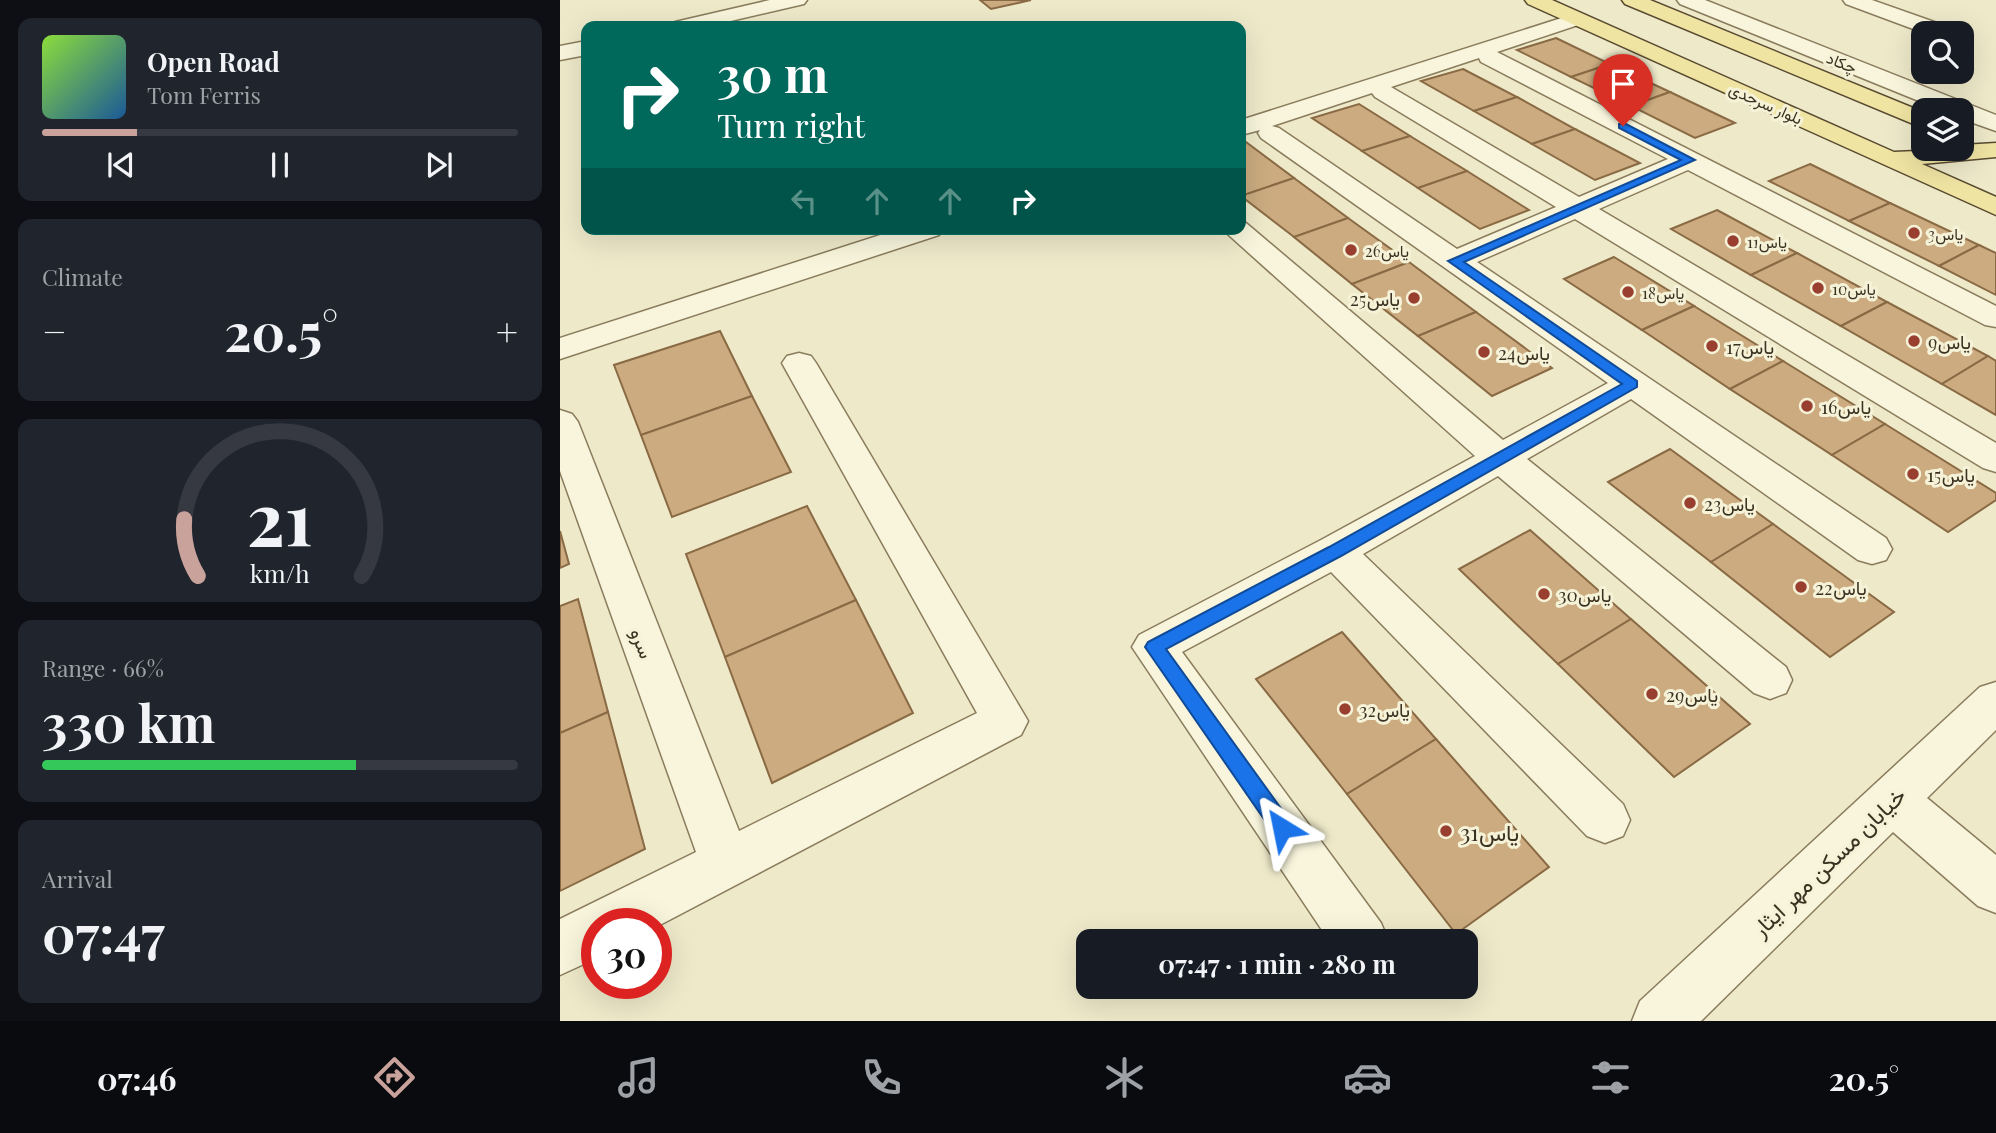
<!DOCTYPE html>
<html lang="en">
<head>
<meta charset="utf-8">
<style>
  body { margin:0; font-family:"Playfair Display",Vazirmatn,serif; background:#20242c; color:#f1f3f6; height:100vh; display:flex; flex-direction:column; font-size:26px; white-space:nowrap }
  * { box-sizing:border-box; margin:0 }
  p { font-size:23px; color:#9ea1a6 }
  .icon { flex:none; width:38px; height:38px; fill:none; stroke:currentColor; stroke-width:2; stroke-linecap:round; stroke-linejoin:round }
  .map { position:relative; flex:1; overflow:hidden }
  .side { display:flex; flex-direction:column; gap:18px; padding:18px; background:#0d0f14; width:560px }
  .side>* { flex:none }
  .banner { position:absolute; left:21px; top:21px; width:665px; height:214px; border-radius:14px; box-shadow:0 7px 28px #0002; background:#00695c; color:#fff; overflow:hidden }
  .fabs { position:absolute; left:1351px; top:21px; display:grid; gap:14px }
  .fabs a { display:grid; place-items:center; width:63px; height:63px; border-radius:14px; background:#171b24; box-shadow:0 7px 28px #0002; font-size:35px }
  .speed { position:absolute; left:21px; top:908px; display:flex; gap:14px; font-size:35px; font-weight:700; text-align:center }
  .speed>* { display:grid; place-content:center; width:91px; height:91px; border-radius:50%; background:#171b24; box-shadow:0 7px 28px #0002; line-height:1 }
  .speed .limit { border:10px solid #d22; background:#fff; color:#111 }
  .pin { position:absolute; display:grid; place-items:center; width:60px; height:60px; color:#fff; margin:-72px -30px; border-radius:50% 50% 50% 0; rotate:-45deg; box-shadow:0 0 7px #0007 }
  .pin .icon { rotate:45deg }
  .me { position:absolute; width:77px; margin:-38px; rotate:325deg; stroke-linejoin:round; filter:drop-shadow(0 0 5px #0008) }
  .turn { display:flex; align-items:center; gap:24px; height:147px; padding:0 21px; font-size:32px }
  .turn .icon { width:91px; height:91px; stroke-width:2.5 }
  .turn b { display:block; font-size:49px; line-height:60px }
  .lanes { display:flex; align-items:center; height:66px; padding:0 21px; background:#0003; justify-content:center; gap:35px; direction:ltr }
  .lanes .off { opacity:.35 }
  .big { font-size:52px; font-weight:700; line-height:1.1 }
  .side .tile { flex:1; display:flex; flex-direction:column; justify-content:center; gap:10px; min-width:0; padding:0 24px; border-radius:14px; background:#20242c }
  .side .dial { align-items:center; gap:0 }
  .dial svg { height:182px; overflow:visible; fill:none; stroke:#363941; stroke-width:7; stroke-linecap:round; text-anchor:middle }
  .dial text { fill:#f1f3f6; stroke:none }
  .song { display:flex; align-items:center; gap:21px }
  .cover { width:84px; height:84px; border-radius:10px; background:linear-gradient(135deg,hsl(90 70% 55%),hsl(210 70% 35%)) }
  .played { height:7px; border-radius:4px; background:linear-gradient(90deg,#c9a29c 20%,#363941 20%) }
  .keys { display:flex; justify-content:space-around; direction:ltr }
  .heat { display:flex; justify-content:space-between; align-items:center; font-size:38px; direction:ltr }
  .charge { height:10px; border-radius:5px; background:linear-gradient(90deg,#34c759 66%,#363941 0) }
  .trip { position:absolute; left:516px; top:929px; width:402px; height:70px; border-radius:14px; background:#171b24; box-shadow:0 7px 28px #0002; font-weight:700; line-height:70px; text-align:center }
  .dock { display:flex; height:112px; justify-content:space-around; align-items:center; background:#090b0e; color:#9ea1a6 }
  .dock .icon { width:49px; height:49px }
  .dock .on { color:#c9a29c }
  .dock b { font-size:32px; color:#f1f3f6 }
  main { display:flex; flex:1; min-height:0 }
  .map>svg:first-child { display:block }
</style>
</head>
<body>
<main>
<section class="side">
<div class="tile">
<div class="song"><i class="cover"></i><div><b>Open Road</b><p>Tom Ferris</p></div></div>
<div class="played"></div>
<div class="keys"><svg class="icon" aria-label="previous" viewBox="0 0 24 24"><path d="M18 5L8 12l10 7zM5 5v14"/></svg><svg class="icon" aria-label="pause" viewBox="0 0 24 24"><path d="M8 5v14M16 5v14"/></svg><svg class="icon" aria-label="next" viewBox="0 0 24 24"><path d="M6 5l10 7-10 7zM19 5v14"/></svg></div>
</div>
<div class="tile"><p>Climate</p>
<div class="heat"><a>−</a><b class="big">20.5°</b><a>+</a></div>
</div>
<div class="tile dial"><svg viewBox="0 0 100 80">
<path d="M14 69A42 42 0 1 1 86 69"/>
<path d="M14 69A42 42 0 0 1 8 44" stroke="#c9a29c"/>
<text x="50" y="56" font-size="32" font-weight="700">21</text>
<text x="50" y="72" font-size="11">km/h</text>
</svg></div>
<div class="tile"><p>Range · 66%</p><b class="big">330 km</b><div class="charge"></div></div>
<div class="tile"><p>Arrival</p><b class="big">07:47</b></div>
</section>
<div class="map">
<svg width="1436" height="1021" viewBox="0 0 1436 1021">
  <rect width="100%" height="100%" fill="#eee9c9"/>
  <!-- building -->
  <g fill="#cbab7f" stroke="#896a44" stroke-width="2">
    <polygon points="420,0 471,0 431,9"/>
    <polygon points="996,38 1050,64 1011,77 957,50"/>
    <polygon points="1050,64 1110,92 1071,106 1011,77"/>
    <polygon points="903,69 957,97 914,111 861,81"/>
    <polygon points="1110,92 1175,123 1135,138 1071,106"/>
    <polygon points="957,97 1015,129 972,144 914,111"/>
    <polygon points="799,104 850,136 802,151 752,118"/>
    <polygon points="1015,129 1080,163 1035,180 972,144"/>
    <polygon points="850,136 907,171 858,188 802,151"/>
    <polygon points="686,142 734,178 681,196 681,144"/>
    <polygon points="1250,164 1330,203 1289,221 1209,181"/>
    <polygon points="907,171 969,210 920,229 858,188"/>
    <polygon points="734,178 788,218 734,237 681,196"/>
    <polygon points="1330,203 1419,245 1379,266 1289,221"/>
    <polygon points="1157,210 1237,253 1191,275 1111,229"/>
    <polygon points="788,218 849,262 792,284 734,237"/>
    <polygon points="1419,245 1436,253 1436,295 1379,266"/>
    <polygon points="1237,253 1327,302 1281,326 1191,275"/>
    <polygon points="1054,257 1134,306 1082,330 1004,279"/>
    <polygon points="849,262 916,312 858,336 792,284"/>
    <polygon points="1327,302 1428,356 1382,384 1281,326"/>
    <polygon points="1134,306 1223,361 1170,389 1082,330"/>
    <polygon points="916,312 992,368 932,396 858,336"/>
    <polygon points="160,331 192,396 81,435 54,365"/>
    <polygon points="1428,356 1436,361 1436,415 1382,384"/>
    <polygon points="1223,361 1325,424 1272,455 1170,389"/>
    <polygon points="192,396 231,472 112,517 81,435"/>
    <polygon points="1325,424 1436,493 1436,500 1388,532 1272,455"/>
    <polygon points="1110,449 1213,524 1151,562 1048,482"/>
    <polygon points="247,506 296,600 165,657 126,554"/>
    <polygon points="1213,524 1334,612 1270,657 1151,562"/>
    <polygon points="970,530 1071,619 998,664 899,569"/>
    <polygon points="0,531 9,564 0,568"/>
    <polygon points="18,599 48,712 0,733 0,606"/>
    <polygon points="296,600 353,713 212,783 165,657"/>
    <polygon points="1071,619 1190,724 1114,777 998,664"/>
    <polygon points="782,632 876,739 787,794 696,679"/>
    <polygon points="48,712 85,849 0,891 0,733"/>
    <polygon points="876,739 989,867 896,934 787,794"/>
  </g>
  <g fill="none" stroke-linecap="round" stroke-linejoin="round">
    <defs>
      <g id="minor">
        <polygon points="210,0 247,0 244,4 149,26 111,26 115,22"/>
        <polygon points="1117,0 1145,0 1436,115 1436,131 1402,119 1402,110 1381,110 1120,4"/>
        <polygon points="1283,0 1312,0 1380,24 1383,29 1380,33 1364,33 1286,4"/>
        <path d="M1017 13 1024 15 1027 19 1024 23 937 52 1436 306V327L1425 325 1128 170 1039 209 1436 443V472L1423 468 1015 219 917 262 1326 538 1332 549 1326 560 1312 564 1298 560 1071 399 967 459 1226 667 1232 680 1226 693 1210 699 1194 693 938 476 803 554 1063 804 1070 820 1063 836 1045 843 1027 836 771 572 622 652 821 923 829 942H770L572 647 579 635 761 540 915 456 662 229H681V222L686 223 943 440 1048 383 701 138 698 133 700 130 681 135V120ZM919 58 921 62 1108 159 1019 197 831 87ZM812 93 815 97 996 207 897 249 719 128 712 126Z"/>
        <polygon points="26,41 26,55 0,60 0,46"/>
        <polygon points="339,229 383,229 379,235 0,359 0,338"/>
        <polygon points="239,353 251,356 256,363 468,721 461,735 96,927 96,924 37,924 37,958 0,975 0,919 136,852 0,471 0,410 12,414 18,422 179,831 417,713 222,363 227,356"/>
        <polygon points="1436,682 1436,730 1367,798 1436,855 1436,913 1418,906 1333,832 1141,1021 1072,1021 1080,1001 1420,687"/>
      </g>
      <g id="major">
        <polygon points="965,0 992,0 1334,152 1402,149 1402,145 1436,143 1436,157 1362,164 1436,197 1436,215 968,4"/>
        <polygon points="1062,0 1090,0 1363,112 1363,128 1065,4"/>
      </g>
    </defs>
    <!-- minor casing -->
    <use href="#minor" stroke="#8a7c5d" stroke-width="3"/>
    <!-- major casing -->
    <use href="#major" stroke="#584a31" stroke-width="3"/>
    <!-- minor -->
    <use href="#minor" fill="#f8f5dc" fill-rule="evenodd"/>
    <!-- major -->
    <use href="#major" fill="#efe4a2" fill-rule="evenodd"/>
  </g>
  <!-- route -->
  <polygon fill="#1a73e8" stroke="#114b97" stroke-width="2" points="1059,124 1066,124 1135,160 904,262 1077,381 1077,387 781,556 606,649 730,821 733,828 730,835 722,838 715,835 585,647 588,642 769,547 1062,384 888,261 1121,160 1059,128"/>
  <!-- markers -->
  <g fill="#983f2f" stroke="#f5f2d8" stroke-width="2.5">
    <circle cx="1354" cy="233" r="7"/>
    <circle cx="1173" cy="241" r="7"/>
    <circle cx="791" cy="250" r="7"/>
    <circle cx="1258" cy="288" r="7"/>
    <circle cx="1068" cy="292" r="7"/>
    <circle cx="854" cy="298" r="7"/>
    <circle cx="1354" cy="341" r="7"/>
    <circle cx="1152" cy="346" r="7"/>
    <circle cx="924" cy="352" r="7"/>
    <circle cx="1247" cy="406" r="7"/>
    <circle cx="1353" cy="474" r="7"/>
    <circle cx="1130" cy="503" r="7"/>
    <circle cx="1241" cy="587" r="7"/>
    <circle cx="984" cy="594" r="7"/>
    <circle cx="1092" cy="694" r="7"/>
    <circle cx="785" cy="709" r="7"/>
    <circle cx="886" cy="831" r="7"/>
  </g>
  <g text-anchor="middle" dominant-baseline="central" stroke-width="6" stroke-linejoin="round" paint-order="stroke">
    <!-- far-street labels -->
    <g font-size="16" fill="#3b3121" stroke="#f5f2d8">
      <text transform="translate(1282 62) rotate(22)">چکاد</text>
      <text transform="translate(1206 103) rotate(24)">بلوار سرحدی</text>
    </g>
    <!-- far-poi labels -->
    <g font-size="16" fill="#3b3121" stroke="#f5f2d8" text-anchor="start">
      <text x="1368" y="233">یاس3</text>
      <text x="1187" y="241">یاس11</text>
      <text x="805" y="250">یاس26</text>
      <text x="1272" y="288">یاس10</text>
      <text x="1082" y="292">یاس18</text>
    </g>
    <!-- poi labels -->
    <g font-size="19" fill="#3b3121" stroke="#f5f2d8" text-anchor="start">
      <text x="840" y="298" text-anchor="end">یاس25</text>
      <text x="1368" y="341">یاس9</text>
      <text x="1166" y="346">یاس17</text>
      <text x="938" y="352">یاس24</text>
      <text x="1261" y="406">یاس16</text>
      <text x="1367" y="474">یاس15</text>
      <text x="1144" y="503">یاس23</text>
      <text x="1255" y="587">یاس22</text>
      <text x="998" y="594">یاس30</text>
      <text x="1106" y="694">یاس29</text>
      <text x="799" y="709">یاس32</text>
    </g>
    <!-- street labels -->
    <g font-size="19" fill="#3b3121" stroke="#f5f2d8">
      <text transform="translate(83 643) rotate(69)">سرو</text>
    </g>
    <!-- near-poi labels -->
    <g font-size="23" fill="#3b3121" stroke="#f5f2d8" text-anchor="start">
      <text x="900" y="831">یاس31</text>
    </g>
    <!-- near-street labels -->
    <g font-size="23" fill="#3b3121" stroke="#f5f2d8">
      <text transform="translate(1268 861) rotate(-44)">خیابان مسکن مهر ایثار</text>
    </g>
  </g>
</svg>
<div class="fabs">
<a><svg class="icon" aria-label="search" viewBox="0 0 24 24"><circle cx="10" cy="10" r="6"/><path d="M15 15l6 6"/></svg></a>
<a><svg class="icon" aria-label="layers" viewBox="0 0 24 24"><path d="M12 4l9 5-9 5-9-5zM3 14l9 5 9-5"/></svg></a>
</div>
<div class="speed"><div class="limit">30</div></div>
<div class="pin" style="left:1063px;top:126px;background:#d93025"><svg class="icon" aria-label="arrive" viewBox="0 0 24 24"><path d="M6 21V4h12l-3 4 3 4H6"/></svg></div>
<svg class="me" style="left:722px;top:828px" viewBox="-20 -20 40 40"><path d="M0-17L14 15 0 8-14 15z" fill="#1a73e8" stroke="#fff" stroke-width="4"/></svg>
<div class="trip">07:47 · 1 min · 280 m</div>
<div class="banner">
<div class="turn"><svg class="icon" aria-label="right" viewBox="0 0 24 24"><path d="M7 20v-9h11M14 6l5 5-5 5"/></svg><div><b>30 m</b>Turn right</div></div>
<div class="lanes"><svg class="icon off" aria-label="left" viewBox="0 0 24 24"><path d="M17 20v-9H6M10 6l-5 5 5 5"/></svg><svg class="icon off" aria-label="ahead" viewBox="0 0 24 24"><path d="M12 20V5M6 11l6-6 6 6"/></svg><svg class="icon off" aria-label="ahead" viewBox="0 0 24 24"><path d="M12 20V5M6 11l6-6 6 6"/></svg><svg class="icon" aria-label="right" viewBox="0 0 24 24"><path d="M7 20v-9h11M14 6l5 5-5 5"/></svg></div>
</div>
</div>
</main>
<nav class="dock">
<b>07:46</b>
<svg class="icon on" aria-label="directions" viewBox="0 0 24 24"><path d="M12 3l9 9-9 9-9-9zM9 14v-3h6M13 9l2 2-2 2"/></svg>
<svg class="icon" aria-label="music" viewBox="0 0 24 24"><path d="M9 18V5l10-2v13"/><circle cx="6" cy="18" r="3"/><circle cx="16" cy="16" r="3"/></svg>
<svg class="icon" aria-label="phone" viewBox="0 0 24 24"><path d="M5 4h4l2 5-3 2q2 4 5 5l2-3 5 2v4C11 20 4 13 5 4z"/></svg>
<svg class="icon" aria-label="climate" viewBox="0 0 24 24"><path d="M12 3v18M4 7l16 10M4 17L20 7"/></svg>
<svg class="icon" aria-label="car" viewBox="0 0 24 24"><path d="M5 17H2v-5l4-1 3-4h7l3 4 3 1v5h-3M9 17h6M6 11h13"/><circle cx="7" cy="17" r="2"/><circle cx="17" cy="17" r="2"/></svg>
<svg class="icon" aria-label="filters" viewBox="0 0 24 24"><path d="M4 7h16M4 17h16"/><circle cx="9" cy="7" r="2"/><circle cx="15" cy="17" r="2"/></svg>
<b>20.5°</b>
</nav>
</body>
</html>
